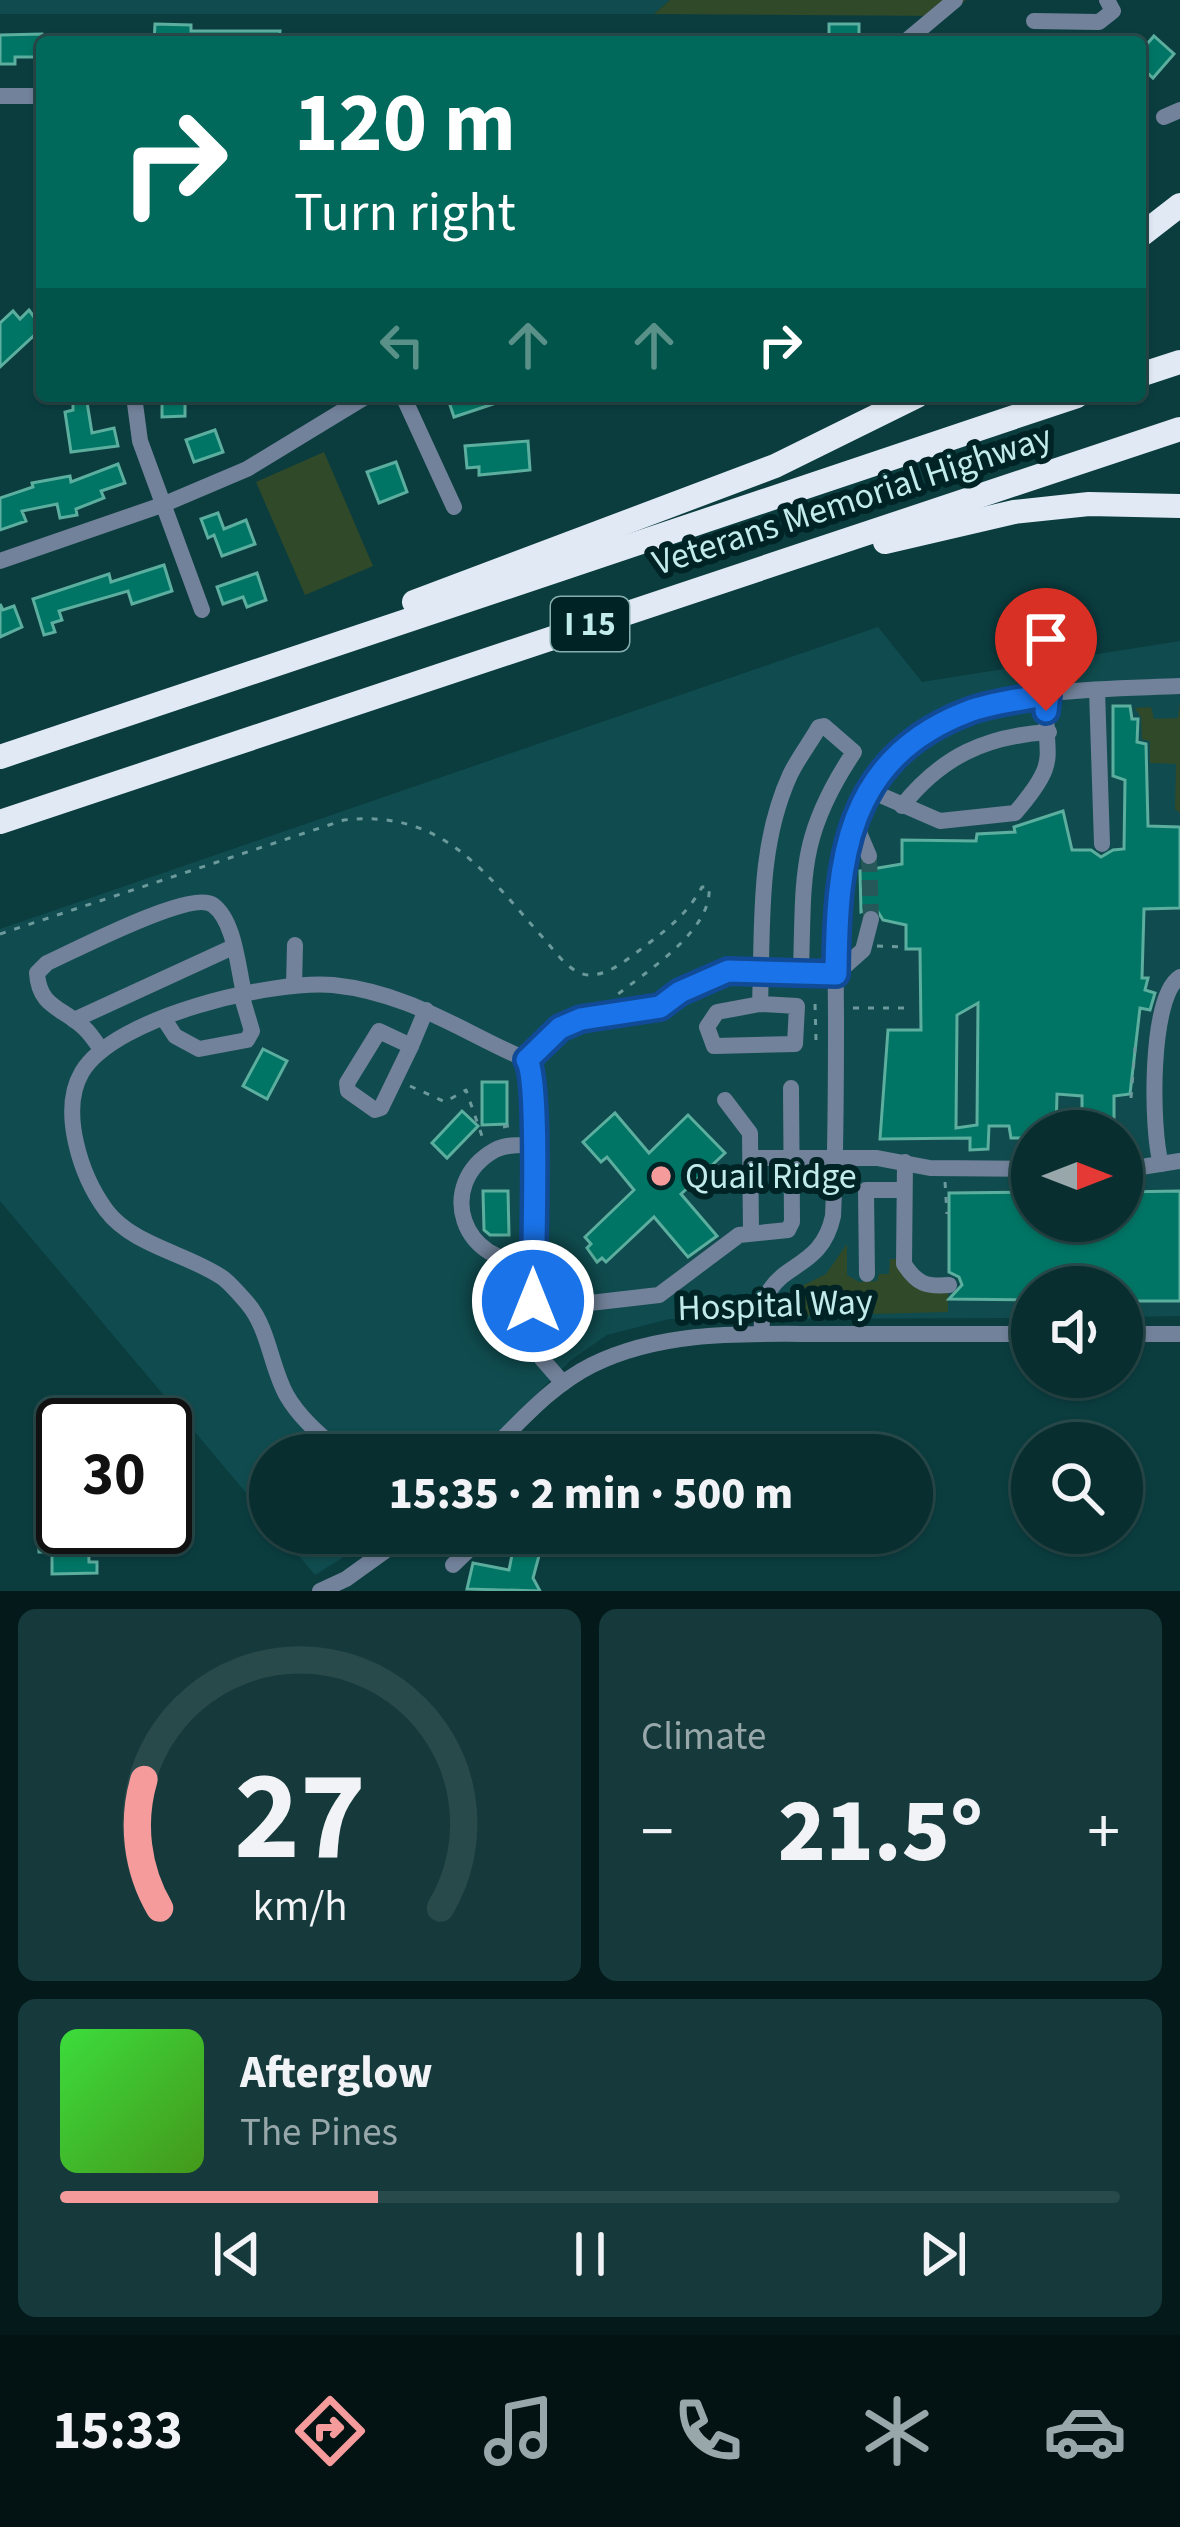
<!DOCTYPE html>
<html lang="en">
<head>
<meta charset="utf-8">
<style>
  body { margin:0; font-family:"Source Sans 3",sans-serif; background:#163a3b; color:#f1f3f6; height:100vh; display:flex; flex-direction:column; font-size:45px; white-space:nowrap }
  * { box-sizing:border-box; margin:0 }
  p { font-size:39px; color:#98a8aa }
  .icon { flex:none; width:66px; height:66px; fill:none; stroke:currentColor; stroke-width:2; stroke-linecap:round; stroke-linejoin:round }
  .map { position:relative; height:1591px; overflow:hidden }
  .details { display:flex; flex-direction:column; gap:18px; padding:18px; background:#04191a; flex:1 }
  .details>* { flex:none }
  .top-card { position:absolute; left:36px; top:36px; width:1110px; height:366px; border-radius:12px; box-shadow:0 3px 9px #0004,0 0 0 3px #294a4b; background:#00695c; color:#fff; overflow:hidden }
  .needle { width:78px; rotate:90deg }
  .controls { position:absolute; left:1011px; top:1110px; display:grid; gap:24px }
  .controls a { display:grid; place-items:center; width:132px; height:132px; border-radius:50%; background:#082e2f; box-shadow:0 3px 9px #0004,0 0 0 3px #294a4b; font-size:60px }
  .speed { position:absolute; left:36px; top:1398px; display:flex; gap:24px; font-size:60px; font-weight:700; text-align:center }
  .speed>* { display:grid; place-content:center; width:156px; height:156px; border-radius:50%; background:#082e2f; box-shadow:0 3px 9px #0004,0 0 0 3px #294a4b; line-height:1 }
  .speed .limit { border:6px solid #111; border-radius:18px; background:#fff; color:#111 }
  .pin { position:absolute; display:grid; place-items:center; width:102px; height:102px; color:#fff; margin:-123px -51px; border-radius:50% 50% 50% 0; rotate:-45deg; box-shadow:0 0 12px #0007 }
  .pin .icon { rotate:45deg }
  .me { position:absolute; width:132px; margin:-66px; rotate:0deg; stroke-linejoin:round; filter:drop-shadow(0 0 9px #0008) }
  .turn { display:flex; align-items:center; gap:42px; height:252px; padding:0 60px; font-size:54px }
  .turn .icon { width:156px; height:156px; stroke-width:2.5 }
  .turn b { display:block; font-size:84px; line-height:102px }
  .lanes { display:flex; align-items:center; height:114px; padding:0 60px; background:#0003; justify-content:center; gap:60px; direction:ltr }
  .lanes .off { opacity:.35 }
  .big { font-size:90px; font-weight:800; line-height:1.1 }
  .details .widget { flex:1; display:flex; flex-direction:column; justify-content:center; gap:18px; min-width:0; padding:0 42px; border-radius:18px; background:#163a3b }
  .details .dial { align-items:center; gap:0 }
  .dial svg { height:312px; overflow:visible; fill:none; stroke:#294a4b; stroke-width:7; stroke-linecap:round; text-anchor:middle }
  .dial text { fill:#f1f3f6; stroke:none }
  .song { display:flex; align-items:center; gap:36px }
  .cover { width:144px; height:144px; border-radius:18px; background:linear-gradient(135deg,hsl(120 70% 55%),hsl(100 70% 35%)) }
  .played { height:12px; border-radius:6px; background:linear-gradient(90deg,#f59b9c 30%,#294a4b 30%) }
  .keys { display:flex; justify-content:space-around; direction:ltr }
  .heat { display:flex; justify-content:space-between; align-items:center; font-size:66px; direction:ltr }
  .details .tiles { flex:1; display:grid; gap:18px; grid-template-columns:1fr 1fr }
  .widget:last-child { grid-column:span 2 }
  .trip { position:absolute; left:249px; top:1434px; width:684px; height:120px; border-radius:60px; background:#082e2f; box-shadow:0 3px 9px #0004,0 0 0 3px #294a4b; font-weight:800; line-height:120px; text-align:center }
  .dock { display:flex; height:192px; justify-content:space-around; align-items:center; background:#031213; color:#98a8aa }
  .dock .icon { width:84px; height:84px }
  .dock .on { color:#f59b9c }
  .dock b { font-size:54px; color:#f1f3f6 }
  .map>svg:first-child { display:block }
</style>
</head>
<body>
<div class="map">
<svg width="1180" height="1591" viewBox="0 0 1180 1591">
  <rect width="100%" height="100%" fill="#0b3d3f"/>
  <!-- built -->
  <g fill="#104c4f" fill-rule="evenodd">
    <polygon points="0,0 670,0 654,14 0,14"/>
    <path d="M878 627 922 682 1180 641V1316L1122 1317V1287H1032V1318L669 1319 607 1335 571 1360 475 1455H270V1521L0 1201V929ZM1032 1131H1122V1221H1032Z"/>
    <polygon points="280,1533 382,1533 315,1575"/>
  </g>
  <!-- green -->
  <g fill="#304929">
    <polygon points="670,0 966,0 947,16 654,14"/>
    <polygon points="324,452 373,566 305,595 256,482"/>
    <polygon points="1180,701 1180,813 1175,809 1176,764 1150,763 1150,741 1142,739 1141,717 1135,708 1151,707 1154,719 1178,718"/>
    <path d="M847 1244V1275L859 1282 877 1281 879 1274H889L890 1259H897C905 1289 921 1288 948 1289V1312L792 1316 779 1311 780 1297 826 1274Z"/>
  </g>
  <!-- building -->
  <g fill="#007565" stroke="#5cae9e" stroke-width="3" fill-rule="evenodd">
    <polygon points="155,24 191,25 191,31 280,31 279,42 154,42"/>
    <rect x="829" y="24" width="30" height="18"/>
    <polygon points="42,34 42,57 15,57 15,64 0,64 0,35"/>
    <polygon points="1154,36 1174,54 1153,78 1140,66 1140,52"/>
    <polygon points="29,310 42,328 0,367 0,323 13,311 20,319"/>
    <polygon points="73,396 86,396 92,433 114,428 118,446 71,452 65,412 73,410"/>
    <polygon points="162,396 185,396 185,416 162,417"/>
    <polygon points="447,396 510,396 511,398 454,417"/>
    <polygon points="215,430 223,452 194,462 186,440"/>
    <polygon points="528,441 530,470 479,475 479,467 467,468 465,446"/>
    <polygon points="396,462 407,492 379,503 367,472"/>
    <polygon points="118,464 125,483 101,491 104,498 76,509 77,515 60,518 57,504 22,511 26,521 0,530 0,498 33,487 32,483 70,476 71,482"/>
    <polygon points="218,513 224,529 246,520 255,544 222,556 214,535 208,538 201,519"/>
    <polygon points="164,565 172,591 132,604 128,591 59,611 62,620 52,623 55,632 44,635 33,599 109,574 111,582"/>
    <polygon points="257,573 266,600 247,607 243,597 223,604 217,587"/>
    <polygon points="0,604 3,610 14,606 22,627 0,637"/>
    <path d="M1113 706H1130L1132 719H1138L1137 742 1146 744 1148 826 1180 827V908L1144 909 1142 978H1148L1145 990 1155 993 1150 1010 1140 1008 1130 1094 1114 1096V1119H1082V1096L1057 1094 1056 1131H1032V1138H1011L1009 1126H989L988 1149 970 1150V1138L880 1139 888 1030H921L920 949H906V925L883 920 875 907 861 912 860 871 902 864V840L976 841 977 834 1015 832 1014 827 1063 811 1072 850H1091L1101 857 1113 850 1124 849 1125 780 1113 776ZM978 1003 977 1125 956 1128 957 1015Z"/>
    <polygon points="263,1049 287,1061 267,1099 243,1086"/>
    <polygon points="482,1082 507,1082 507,1124 482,1125"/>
    <polygon points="462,1111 478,1126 447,1158 432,1143"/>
    <polygon points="615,1113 649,1153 688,1115 725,1153 681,1194 717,1236 688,1257 654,1217 606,1262 602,1258 597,1262 587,1248 591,1244 585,1237 634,1190 607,1157 601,1162 583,1142"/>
    <polygon points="483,1191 508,1191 509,1235 490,1235 484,1230"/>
    <polygon points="1180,1191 1180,1301 1122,1301 1122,1287 1032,1287 1032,1300 949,1299 962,1285 959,1277 949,1272 949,1193 1032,1192 1032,1221 1122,1221 1122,1192"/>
    <polygon points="501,1282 502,1325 479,1326 478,1283"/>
    <polygon points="54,1527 88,1527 89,1562 97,1562 97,1573 52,1574 52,1552 39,1552 38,1538 55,1538"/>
    <polygon points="520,1547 540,1552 533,1578 540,1591 467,1589 473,1563 509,1570 512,1555"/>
  </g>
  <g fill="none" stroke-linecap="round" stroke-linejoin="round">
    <!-- minor-tunnel -->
    <polyline stroke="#265759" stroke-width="16" stroke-dasharray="16 8" stroke-linecap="butt" points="869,856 871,919"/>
    <!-- path -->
    <g stroke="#6c999b" stroke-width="3" stroke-dasharray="6 9" stroke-linecap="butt">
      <path d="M0 934 344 820C444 809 485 873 546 941 557 954 570 973 588 975 609 976 629 958 645 946 669 928 687 914 702 887H709C713 931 644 973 613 998"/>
      <polyline points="877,946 902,947"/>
      <polyline points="853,1008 910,1008"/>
      <polyline points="816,1040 815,1003 822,1004"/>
      <polyline points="410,1086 445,1102 466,1090 482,1136"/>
      <polyline points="1131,1098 1135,1048 1143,1049"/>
      <polyline points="503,1127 517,1124"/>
      <polyline points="945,1182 947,1214"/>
    </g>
    <!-- minor -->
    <g stroke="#72829a" stroke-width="16">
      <polyline points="1034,21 1099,22 1113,11 1107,0"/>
      <polyline points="905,42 955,0"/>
      <polyline points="0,96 42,96"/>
      <polyline points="1164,117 1180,110"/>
      <polyline points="134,396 140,441 202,610"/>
      <polyline points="403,396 454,507"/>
      <polyline points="0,561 162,505 247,469 367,396"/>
      <polyline points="1097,690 1102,844"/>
      <path d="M871 791 940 821 1015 813C1066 754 1040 759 1048 694"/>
      <path d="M902 806C942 756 986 736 1049 732"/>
      <polyline points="854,821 869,856"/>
      <polyline points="294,985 295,945"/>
      <path d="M760 1004 717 1012 707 1027 714 1046 795 1044 797 1006 760 1004C763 927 757 847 790 775 798 758 810 743 819 727L824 726 854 752C798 836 804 875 801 971"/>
      <polyline points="164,1019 175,1036 199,1049 247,1040 252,1031 241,994"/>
      <polyline points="74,1020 233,947"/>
      <polygon points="379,1031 411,1046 381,1108 375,1110 348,1091 347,1083"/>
      <polyline points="411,1046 426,1010"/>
      <path d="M102 1050C95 1042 90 1032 82 1026 60 1007 39 1006 37 973L47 963C74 951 191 889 213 905 235 921 238 969 244 993"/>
      <polyline points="527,1060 560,1027 581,1019 660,1007 679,993 728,971 836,974 863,950 871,919"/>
      <polyline points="725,1100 750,1133 751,1232"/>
      <path d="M533 1145C521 1145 506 1144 495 1150 434 1184 462 1268 533 1261"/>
      <polyline points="752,1158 877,1158 930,1168 1032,1169"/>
      <path d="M905 1162 904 1264C917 1284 926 1287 949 1285"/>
      <path d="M1161 1164C1151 1130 1149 996 1180 977"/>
      <polyline points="1122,1170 1180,1161"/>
      <polyline points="867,1274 866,1190 904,1190"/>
      <polyline points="533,1301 564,1306 659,1295 739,1235 788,1230 792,1222 791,1088"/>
      <path d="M762 1334C757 1255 819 1282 833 1216 836 1151 836 1087 836 1022 836 935 828 849 883 775 905 746 935 722 970 710 1036 688 1111 689 1180 686"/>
      <polyline points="1122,1334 1180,1334"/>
      <path d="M343 1455C323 1437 301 1420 287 1396 271 1368 269 1329 248 1304 241 1296 232 1285 223 1278 187 1253 133 1246 106 1210 81 1176 59 1111 82 1072 116 1016 272 980 333 985 409 993 459 1030 527 1060L532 1068 534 1106 533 1317 542 1359 563 1383"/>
      <path d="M486 1455C519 1423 550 1386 592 1365 665 1329 748 1334 828 1334 896 1334 964 1334 1032 1334"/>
      <polyline points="453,1565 486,1533"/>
      <polyline points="320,1591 346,1579 410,1533"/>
    </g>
    <!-- highway -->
    <g stroke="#e1e9f5" stroke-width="24">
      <polyline points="1140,236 1180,205"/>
      <polyline points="1140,375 1180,362"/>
      <polyline points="885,542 1014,512 1089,504 1180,506"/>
      <polyline points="414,602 775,466 917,396"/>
      <polyline points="0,757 1077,396"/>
      <polyline points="0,822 1180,429"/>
    </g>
  </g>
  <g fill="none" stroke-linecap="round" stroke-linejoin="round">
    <defs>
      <path id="route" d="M533 1301C533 1262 540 1081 527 1060L560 1028 581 1019 660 1007 680 992 728 971 836 974C837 861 845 759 967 712 992 702 1022 700 1048 694L1046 711"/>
    </defs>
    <!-- route casing -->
    <use href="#route" stroke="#114b97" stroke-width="30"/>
    <!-- route -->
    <use href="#route" stroke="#1a73e8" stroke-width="21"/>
  </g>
  <!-- markers -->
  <circle fill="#f59b9c" stroke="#002325" stroke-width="4.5" cx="661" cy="1176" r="12"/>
  <g text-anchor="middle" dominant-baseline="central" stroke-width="12" stroke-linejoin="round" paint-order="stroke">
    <!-- shield labels -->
    <rect fill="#002325" stroke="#88afb0" stroke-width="3" x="551" y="597" width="78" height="54" rx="9"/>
    <g font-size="33" font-weight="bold" fill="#c2ebec">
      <text x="590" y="624">I 15</text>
    </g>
    <!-- street labels -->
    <g font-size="36" fill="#c2ebec" stroke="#002325">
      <text transform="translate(852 500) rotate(-18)">Veterans Memorial Highway</text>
      <text transform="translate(775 1305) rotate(-2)">Hospital Way</text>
    </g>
    <!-- poi labels -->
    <g font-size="36" fill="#c2ebec" stroke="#002325" text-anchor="start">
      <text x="685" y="1176">Quail Ridge</text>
    </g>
  </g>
</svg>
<div class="controls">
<a><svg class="needle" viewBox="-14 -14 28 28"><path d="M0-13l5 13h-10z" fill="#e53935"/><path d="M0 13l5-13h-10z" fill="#98a8aa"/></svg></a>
<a><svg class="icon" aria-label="sound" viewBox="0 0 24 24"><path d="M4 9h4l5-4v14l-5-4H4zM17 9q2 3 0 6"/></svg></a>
<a><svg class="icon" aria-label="search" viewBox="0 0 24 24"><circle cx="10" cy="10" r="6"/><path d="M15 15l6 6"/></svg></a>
</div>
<div class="speed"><div class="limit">30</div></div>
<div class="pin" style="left:1046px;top:711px;background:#d93025"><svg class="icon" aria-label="arrive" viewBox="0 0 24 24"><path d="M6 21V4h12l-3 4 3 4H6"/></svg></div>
<svg class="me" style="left:533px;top:1301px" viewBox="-20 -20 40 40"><circle r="17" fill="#1a73e8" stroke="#fff" stroke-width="3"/><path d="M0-11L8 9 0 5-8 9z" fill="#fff"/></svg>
<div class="trip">15:35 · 2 min · 500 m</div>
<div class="top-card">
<div class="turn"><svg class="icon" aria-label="right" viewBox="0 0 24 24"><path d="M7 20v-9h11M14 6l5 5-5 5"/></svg><div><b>120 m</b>Turn right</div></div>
<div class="lanes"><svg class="icon off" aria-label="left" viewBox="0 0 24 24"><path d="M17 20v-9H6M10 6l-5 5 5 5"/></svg><svg class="icon off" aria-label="ahead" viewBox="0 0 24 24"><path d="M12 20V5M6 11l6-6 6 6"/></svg><svg class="icon off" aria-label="ahead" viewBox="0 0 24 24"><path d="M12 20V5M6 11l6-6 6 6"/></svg><svg class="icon" aria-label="right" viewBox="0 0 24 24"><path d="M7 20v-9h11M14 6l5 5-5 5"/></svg></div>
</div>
</div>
<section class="details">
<div class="tiles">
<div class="widget dial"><svg viewBox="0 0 100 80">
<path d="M14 69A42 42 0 1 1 86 69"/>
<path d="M14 69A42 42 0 0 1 10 36" stroke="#f59b9c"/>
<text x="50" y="56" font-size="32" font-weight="700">27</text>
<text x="50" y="72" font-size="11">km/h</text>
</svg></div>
<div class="widget"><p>Climate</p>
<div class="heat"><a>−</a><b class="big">21.5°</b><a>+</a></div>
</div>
<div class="widget">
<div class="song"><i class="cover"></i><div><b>Afterglow</b><p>The Pines</p></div></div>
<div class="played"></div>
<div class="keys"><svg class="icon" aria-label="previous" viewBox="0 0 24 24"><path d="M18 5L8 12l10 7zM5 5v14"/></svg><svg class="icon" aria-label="pause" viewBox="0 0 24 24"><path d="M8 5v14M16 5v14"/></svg><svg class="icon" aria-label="next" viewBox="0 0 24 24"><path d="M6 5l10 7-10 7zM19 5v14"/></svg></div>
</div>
</div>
</section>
<nav class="dock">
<b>15:33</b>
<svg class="icon on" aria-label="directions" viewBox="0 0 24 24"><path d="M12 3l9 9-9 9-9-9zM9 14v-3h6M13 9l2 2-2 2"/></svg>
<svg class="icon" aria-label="music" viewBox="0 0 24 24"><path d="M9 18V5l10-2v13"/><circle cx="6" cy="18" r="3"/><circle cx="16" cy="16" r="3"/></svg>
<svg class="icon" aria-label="phone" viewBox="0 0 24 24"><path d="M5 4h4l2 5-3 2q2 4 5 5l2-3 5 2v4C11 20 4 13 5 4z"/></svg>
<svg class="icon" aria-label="climate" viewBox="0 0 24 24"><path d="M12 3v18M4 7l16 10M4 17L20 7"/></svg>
<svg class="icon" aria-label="car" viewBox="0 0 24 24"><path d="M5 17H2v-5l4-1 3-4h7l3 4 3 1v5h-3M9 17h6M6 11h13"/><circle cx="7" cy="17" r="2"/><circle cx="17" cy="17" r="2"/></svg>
</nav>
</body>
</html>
